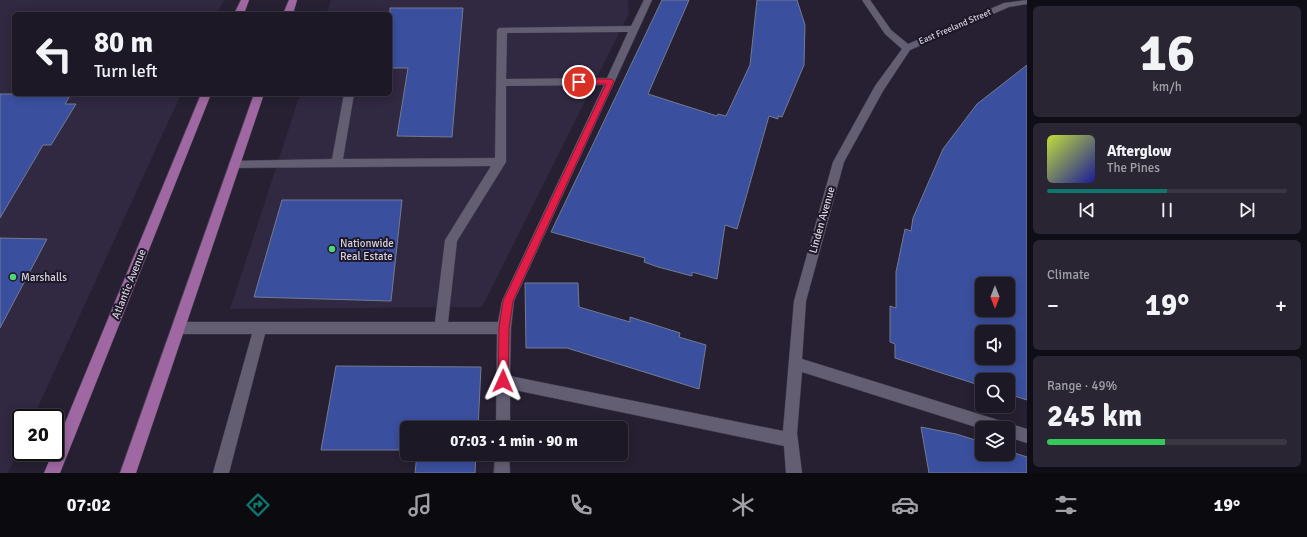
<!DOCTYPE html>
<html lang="en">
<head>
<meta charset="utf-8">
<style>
  body { margin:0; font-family:Signika,sans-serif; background:#292532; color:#f1f3f6; height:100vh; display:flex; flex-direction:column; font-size:15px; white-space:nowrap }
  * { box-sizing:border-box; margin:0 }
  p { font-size:13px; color:#a0a0a7 }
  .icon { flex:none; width:22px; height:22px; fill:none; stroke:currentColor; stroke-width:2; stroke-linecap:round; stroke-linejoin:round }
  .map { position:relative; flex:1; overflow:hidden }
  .side { display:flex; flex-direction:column; gap:6px; padding:6px; background:#0f0d15; width:280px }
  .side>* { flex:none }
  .hud { position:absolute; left:12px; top:12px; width:380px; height:84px; border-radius:6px; box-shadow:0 2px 10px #0003,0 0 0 1px #3a3743; background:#1c1826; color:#f1f3f6; overflow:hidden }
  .needle { width:26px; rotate:180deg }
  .fabs { position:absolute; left:975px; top:277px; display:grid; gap:8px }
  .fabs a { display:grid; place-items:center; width:40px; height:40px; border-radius:6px; background:#1c1826; box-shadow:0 2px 10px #0003,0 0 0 1px #3a3743; font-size:20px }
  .speed { position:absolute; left:12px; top:409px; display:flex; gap:8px; font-size:20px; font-weight:700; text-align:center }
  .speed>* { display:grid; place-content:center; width:52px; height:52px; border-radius:50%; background:#1c1826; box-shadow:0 2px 10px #0003,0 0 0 1px #3a3743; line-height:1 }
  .speed .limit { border:2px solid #111; border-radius:6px; background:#fff; color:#111 }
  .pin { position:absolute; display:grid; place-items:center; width:34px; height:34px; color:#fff; margin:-17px; border:2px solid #fff; border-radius:50%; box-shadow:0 1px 4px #0007 }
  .me { position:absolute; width:44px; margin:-22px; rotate:1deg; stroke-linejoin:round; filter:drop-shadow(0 0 3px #0008) }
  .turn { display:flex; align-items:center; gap:14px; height:84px; padding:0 16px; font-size:18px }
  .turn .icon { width:52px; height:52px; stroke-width:2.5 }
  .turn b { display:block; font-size:28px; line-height:34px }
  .big { font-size:30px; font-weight:700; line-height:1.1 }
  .side .card { flex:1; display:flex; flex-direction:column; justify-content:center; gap:6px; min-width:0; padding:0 14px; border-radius:6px; background:#292532 }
  .side .dial { align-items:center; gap:0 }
  .dial b { font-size:52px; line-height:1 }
  .song { display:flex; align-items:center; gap:12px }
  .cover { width:48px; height:48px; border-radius:6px; background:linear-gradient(135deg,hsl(70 70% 55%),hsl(240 70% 35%)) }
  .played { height:4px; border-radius:2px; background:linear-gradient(90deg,#0f766e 50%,#3a3743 50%) }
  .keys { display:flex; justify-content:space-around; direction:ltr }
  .heat { display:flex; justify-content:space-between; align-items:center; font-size:22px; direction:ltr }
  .charge { height:6px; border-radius:3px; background:linear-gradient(90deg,#34c759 49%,#3a3743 0) }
  .trip { position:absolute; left:400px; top:421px; width:228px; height:40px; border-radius:6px; background:#1c1826; box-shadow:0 2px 10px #0003,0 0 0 1px #3a3743; font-weight:700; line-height:40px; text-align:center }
  .tabs { display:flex; height:64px; justify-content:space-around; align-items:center; background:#0b0a0f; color:#a0a0a7 }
  .tabs .icon { width:28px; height:28px }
  .tabs .selected { color:#0f766e }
  .tabs b { font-size:18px; color:#f1f3f6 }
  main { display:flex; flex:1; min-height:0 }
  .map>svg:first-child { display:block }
</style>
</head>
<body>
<main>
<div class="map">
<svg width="1027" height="473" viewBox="0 0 1027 473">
  <rect width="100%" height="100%" fill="#262032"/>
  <!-- built -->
  <g fill="#312841">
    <polygon points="0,0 224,0 217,14 14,14 14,94 181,94 33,418 21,418 21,444 8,473 0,473"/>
    <polygon points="331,0 628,0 629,13 482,307 230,309 300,94 390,94 390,14 326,14"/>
  </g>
  <!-- building -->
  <g fill="#3a4f9e" stroke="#737b91" fill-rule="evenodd">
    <polygon points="662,0 689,0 648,94 717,116 718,114 726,116 750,65 757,0 797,0 805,25 804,65 782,117 778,116 778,119 769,116 737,229 725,225 717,279 692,272 692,276 658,267 644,262 645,258 551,232"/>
    <polygon points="390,8 463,8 452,137 397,136 408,68 390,68"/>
    <path d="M1027 65V400L1008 394V380H982V386L895 358V344L890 342V306L896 308V272L905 229 911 231 913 218 943 149 977 104ZM982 284H1008V310H982ZM982 332H1008V358H982Z"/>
    <polygon points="0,94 71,94 65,104 76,104 51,145 43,145 0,218"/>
    <polygon points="282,200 402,200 391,301 254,297"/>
    <polygon points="0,238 47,239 0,328"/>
    <polygon points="525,283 578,283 579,307 630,322 630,317 680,333 679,337 706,345 699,389 567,348 526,348"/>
    <polygon points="336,366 481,367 478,428 407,428 407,450 321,450"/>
    <polygon points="921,427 956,434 982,442 982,454 1008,454 1008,451 1027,457 1027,473 929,473"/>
    <polygon points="417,454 476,454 475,473 415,473"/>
  </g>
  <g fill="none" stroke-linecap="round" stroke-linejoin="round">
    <defs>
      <g id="minor">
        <path d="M644 0H652L514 301 511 328 510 376 783 431 794 301 833 162 875 86 902 49 885 34 862 0H870L891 30 908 44 1004 3 1027 0V4L1009 7 910 50 883 91 844 162 806 301 802 359 1027 429V443L1008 437V428L982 429 802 372 797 433 802 473H786L784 446 510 389V428H496L497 334H265L229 473H213L252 334H179L174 332 172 328 174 324 179 322H435L445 240 491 166 235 168 231 167 229 164 231 161 332 159 344 94H354L343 159 495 158 497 30 499 28 631 26ZM628 32 607 78 506 79 507 33ZM604 85 502 301 498 322H448L457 241 506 162V86Z"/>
        <polygon points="495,454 509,454 510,473 494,473"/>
      </g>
      <g id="major">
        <polygon points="241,0 249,0 244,14 234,14"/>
        <polygon points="289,0 297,0 293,14 283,14"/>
        <polygon points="201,94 211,94 60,473 44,473 53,452 55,452 55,447"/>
        <polygon points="254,94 264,94 136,473 120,473"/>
      </g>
    </defs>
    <!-- minor casing -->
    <use href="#minor" stroke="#433d4d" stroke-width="1"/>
    <!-- major casing -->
    <use href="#major" stroke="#433d4d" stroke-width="1"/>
    <!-- minor -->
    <use href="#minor" fill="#645e73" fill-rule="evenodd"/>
    <!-- major -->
    <use href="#major" fill="#9f68a2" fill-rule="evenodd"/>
  </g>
  <!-- route -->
  <polygon fill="#e11d48" stroke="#92132f" points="579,79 611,79 614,81 513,301 509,328 508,381 507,385 503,387 499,385 498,381 499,328 503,301 606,84 577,84 577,80"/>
  <!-- markers -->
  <g fill="#4fd675" stroke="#1d1728" stroke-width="1.5">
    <circle cx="332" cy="249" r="4"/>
    <circle cx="13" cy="277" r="4"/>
  </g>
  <g text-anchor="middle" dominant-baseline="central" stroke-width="4" stroke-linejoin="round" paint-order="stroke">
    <!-- far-street labels -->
    <g font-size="9" fill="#d5d2de" stroke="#1d1728">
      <text transform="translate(955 27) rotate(-23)">East Freeland Street</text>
    </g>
    <!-- street labels -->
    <g font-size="11" fill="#d5d2de" stroke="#1d1728">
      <text transform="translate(822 220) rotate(-74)">Linden Avenue</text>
      <text transform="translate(129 284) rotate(-68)">Atlantic Avenue</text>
    </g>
    <!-- poi labels -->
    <g font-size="11" fill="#d5d2de" stroke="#1d1728" text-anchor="start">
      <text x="340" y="243">Nationwide<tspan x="340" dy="13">Real Estate</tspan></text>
      <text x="21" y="277">Marshalls</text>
    </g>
  </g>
</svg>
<div class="fabs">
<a><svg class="needle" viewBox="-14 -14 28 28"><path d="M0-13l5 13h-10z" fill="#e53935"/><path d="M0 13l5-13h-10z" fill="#a0a0a7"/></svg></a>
<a><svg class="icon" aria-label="sound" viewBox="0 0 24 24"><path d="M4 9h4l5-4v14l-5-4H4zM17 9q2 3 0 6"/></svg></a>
<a><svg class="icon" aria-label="search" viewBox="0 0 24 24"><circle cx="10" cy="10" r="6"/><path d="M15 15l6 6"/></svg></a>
<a><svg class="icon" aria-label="layers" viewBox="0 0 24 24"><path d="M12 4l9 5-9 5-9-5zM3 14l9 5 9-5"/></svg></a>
</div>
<div class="speed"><div class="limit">20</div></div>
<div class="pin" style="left:579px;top:82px;background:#d93025"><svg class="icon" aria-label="arrive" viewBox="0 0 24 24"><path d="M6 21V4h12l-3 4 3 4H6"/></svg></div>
<svg class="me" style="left:503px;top:381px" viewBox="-20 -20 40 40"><path d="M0-17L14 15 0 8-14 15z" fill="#e11d48" stroke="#fff" stroke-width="4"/></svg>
<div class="trip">07:03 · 1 min · 90 m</div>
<div class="hud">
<div class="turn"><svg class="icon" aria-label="left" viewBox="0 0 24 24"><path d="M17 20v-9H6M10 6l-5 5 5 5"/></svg><div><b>80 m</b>Turn left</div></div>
</div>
</div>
<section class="side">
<div class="card dial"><b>16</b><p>km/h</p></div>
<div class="card">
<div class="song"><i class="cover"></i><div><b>Afterglow</b><p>The Pines</p></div></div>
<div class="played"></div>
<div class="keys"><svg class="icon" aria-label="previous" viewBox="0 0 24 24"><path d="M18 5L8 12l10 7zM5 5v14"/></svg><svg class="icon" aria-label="pause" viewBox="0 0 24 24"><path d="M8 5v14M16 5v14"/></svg><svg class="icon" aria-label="next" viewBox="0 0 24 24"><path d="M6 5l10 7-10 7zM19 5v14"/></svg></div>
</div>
<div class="card"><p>Climate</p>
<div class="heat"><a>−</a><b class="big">19°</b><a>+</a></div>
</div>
<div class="card"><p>Range · 49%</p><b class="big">245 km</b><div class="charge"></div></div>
</section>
</main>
<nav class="tabs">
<b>07:02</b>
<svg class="icon selected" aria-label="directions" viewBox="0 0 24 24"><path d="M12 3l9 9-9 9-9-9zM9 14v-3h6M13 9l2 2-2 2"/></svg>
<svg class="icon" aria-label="music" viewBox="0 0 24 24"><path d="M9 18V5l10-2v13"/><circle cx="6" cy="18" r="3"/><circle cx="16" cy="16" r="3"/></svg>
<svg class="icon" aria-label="phone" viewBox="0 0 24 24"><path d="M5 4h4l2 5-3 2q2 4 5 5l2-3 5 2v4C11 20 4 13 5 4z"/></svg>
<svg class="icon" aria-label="climate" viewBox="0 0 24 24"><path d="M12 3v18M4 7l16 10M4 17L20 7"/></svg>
<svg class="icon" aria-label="car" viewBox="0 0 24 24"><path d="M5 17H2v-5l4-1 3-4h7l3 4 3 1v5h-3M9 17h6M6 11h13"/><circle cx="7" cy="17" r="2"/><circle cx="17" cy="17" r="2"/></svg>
<svg class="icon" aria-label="filters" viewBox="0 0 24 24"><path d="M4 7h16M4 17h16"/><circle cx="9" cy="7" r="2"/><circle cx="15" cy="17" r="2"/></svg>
<b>19°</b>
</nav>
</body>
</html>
